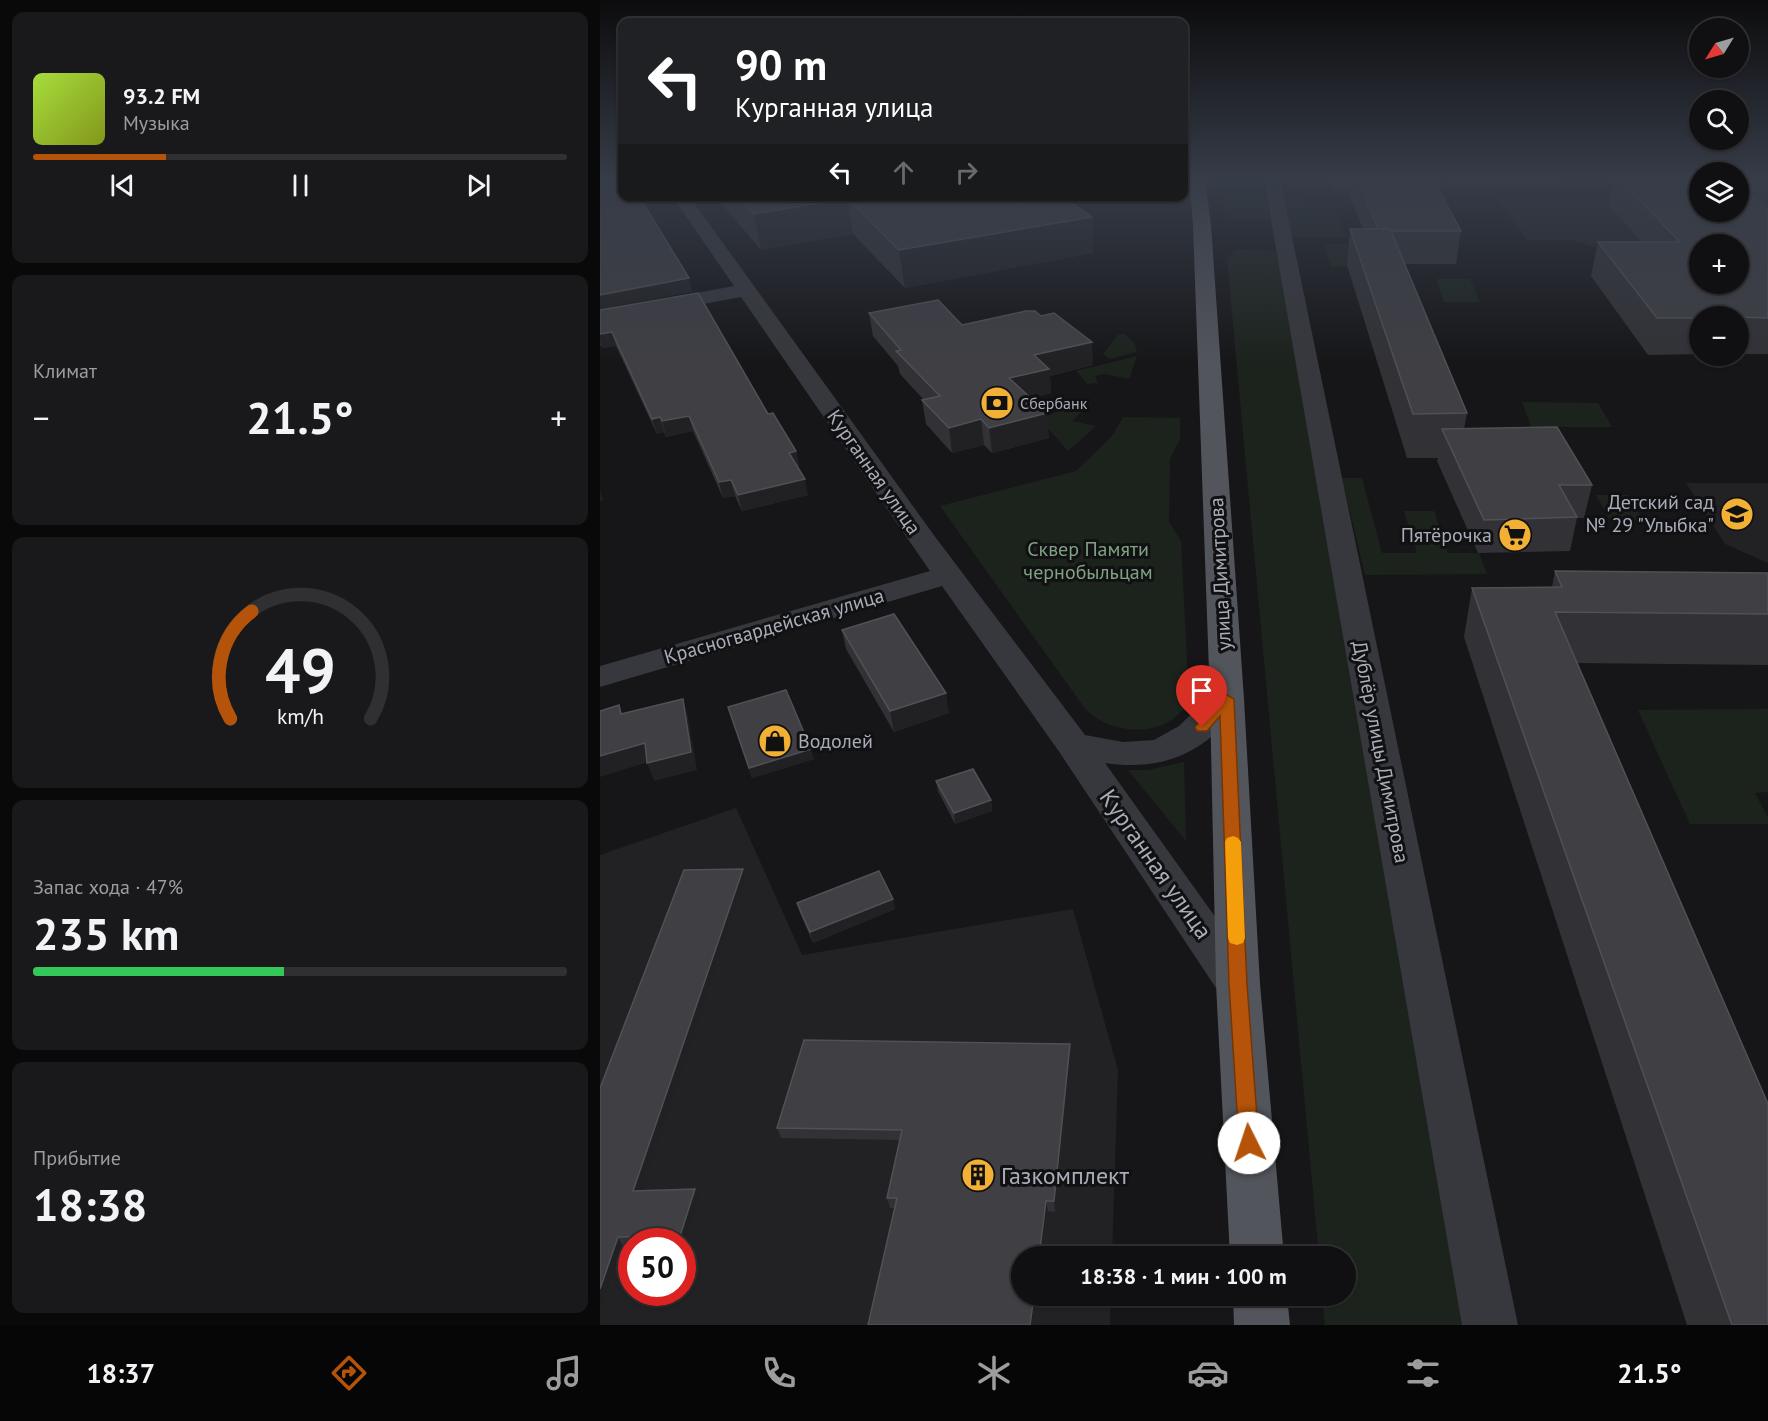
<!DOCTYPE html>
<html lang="ru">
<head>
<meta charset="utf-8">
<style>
  body { margin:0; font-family:"PT Sans",sans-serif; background:#19191b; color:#f1f3f6; height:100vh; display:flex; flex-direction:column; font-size:22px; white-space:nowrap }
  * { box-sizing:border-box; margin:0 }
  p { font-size:20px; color:#9c9d9f }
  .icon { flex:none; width:33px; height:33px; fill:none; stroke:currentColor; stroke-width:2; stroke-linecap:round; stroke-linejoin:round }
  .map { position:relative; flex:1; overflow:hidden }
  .sheet { display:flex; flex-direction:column; gap:12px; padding:12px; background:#09090a; width:600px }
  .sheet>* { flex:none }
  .top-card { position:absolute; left:18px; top:18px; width:570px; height:183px; border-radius:12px; box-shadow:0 2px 4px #0004,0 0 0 2px #303032; background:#202124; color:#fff; overflow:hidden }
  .needle { width:39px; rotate:233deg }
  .tools { position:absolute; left:1089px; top:18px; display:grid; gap:12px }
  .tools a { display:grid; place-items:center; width:60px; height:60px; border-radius:50%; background:#101012; box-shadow:0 2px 4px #0004,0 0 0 2px #303032; font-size:30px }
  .speed { position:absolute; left:18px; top:1228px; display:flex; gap:12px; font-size:30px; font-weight:700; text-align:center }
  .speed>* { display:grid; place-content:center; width:78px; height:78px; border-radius:50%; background:#101012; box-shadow:0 2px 4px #0004,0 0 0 2px #303032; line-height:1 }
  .speed .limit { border:9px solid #d22; background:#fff; color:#111 }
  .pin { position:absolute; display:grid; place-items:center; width:51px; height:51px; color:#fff; margin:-62px -26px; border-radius:50% 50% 50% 0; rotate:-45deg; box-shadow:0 0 6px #0007 }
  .pin .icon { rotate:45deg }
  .me { position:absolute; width:66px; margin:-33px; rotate:356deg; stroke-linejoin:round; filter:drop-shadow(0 0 4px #0008) }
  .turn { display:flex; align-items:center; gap:21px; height:126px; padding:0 18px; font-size:27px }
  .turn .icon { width:78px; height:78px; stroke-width:2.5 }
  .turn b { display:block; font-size:42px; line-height:51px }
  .lanes { display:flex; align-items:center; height:57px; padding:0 18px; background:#0003; justify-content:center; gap:30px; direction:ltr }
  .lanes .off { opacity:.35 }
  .big { font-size:45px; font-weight:800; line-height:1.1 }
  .sheet .tile { flex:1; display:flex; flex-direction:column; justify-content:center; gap:9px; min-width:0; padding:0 21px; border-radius:12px; background:#19191b }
  .sheet .dial { align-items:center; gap:0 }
  .dial svg { height:156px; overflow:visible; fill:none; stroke:#303032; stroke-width:7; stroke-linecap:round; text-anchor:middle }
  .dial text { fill:#f1f3f6; stroke:none }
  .song { display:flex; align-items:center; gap:18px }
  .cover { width:72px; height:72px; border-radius:9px; background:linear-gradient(135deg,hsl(80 70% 55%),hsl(70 70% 35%)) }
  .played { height:6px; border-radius:3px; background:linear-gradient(90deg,#b45309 25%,#303032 25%) }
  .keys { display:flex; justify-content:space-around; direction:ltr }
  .heat { display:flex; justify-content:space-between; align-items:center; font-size:33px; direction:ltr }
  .charge { height:9px; border-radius:4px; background:linear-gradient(90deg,#34c759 47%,#303032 0) }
  .trip { position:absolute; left:411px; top:1246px; width:345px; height:60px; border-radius:30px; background:#101012; box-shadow:0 2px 4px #0004,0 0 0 2px #303032; font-weight:800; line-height:60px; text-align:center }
  .tab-bar { display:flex; height:96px; justify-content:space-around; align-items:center; background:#060607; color:#9c9d9f }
  .tab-bar .icon { width:42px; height:42px }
  .tab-bar .selected { color:#b45309 }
  .tab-bar b { font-size:27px; color:#f1f3f6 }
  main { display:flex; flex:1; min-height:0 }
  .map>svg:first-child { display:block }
</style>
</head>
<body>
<main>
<section class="sheet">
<div class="tile">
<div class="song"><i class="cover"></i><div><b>93.2 FM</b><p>Музыка</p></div></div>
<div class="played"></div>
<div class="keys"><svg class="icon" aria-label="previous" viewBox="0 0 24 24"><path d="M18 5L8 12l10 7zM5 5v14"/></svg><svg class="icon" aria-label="pause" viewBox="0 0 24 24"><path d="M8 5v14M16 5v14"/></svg><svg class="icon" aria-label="next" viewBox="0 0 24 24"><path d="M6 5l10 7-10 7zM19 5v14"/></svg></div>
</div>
<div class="tile"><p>Климат</p>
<div class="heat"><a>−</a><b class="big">21.5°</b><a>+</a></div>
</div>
<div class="tile dial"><svg viewBox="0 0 100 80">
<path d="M14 69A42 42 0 1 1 86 69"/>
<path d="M14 69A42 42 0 0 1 25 14" stroke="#b45309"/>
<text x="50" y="56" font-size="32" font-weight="700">49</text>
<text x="50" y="72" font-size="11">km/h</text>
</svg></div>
<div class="tile"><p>Запас хода · 47%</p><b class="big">235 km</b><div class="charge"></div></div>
<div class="tile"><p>Прибытие</p><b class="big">18:38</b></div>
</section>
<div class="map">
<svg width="1168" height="1325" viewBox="0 0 1168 1325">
  <rect width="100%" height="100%" fill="#161618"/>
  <!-- built -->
  <g fill="#222225" fill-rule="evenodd">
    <polygon points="844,179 959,179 961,182 846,182"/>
    <polygon points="897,198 1099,198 1100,212 1138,212 1138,244 1100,244 1059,265 971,240 926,240"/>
    <polygon points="1086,483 1168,483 1168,563 1125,544"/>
    <path d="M136 808 202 955 473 909 518 1070 512 1257H422V1296H511L510 1325H0V855ZM32 1242H82V1293H32Z"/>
  </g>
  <!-- green -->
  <g fill="#1c231d">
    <polygon points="620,179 663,179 670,220 632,220 624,213"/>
    <polygon points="684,199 703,199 707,210 735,210 747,237 703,238 691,235"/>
    <polygon points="795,243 805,264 731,267 724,244"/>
    <polygon points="636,249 677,251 869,1325 725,1325 722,1296 746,1296 746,1257 719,1257 627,259"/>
    <polygon points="836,279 870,279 880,302 844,302"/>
    <polygon points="524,334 534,342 537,352 509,359 503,354 518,335"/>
    <polygon points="537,356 529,379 504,374 495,376 498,383 487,384 476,371"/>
    <polygon points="922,402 998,403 1012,427 931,427"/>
    <polygon points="468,408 482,411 472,421 496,426 468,451 439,418"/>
    <path d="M523 417 580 418V439L570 459 569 522 581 541 589 701C568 738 515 737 486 710L340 506 476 471 512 436Z"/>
    <polygon points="742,478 762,478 782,553 817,553 804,511 834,511 848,553 879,553 887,574 765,575"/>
    <polygon points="996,495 1028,495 1043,520 1010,520"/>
    <polygon points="1168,709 1168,792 1155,793 1168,818 1168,824 1090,824 1038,710"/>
    <polygon points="584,762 586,841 528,770 548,770"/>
  </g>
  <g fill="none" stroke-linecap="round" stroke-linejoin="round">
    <!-- minor -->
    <g fill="#37383d" fill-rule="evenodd">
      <polygon points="664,179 680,179 918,1325 862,1325"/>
      <path d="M72 196H89L336 538 485 735 523 742 554 740 579 726 615 691 627 688 639 691 644 699C610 751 566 772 505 763L654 971 660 984 654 997 638 1002 622 997 460 753 342 586 0 687V666L330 571 141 297 0 323V311L134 286Z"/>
    </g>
    <!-- major -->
    <g fill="#53555c" fill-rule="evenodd">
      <polygon points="589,179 605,179 611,225 644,699 660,984 684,1257 630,1257 616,984 610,699 593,225"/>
      <polygon points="633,1296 687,1296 690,1325 634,1325"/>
    </g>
  </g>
  <!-- wall -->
  <g fill="#323236">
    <polygon points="731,179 833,179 861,231 856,264 805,264 867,413 864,429 992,485 984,518 977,518 970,551 878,553 837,461 838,458 807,458 747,265 750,229 763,229 748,191 735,191"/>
    <polygon points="1014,179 1168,179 1168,354 1138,354 1138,316 1100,316 1100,354 1048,355 991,276 998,242 1042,242 1008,204"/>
    <polygon points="115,196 435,196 438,198 492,217 493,253 305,288 253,234 161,250"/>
    <polygon points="0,310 168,414 196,451 199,467 198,467 208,495 142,511 135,496 123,498 93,431 66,437 64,432 57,434 16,346 2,348 1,345 0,346"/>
    <polygon points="269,313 362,325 493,365 450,376 451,393 430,398 449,438 392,453 384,445 352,453 326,424 322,400 323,399 300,374 298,366 273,336"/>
    <polygon points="955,571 1168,573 1168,665 977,663 1168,1325 1087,1325 864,637 872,588 952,587"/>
    <polygon points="242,630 349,713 294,732 246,649"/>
    <polygon points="128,707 214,759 152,778"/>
    <polygon points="336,781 391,800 392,811 355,824 338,791"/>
    <polygon points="146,880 42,1191 100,1199 86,1246 82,1246 82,1242 32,1242 32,1247 24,1248 0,1316 0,1088"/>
    <polygon points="293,899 295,909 213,943 200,913 197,903"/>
    <polygon points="470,1044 471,1055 455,1212 448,1211 442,1257 422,1257 437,1296 433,1325 268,1325 295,1208 290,1208 287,1198 300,1140 181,1138 177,1128"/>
  </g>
  <!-- shaded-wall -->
  <g fill="#212124">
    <polygon points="247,198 253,234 161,250 154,214"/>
    <polygon points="492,217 493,253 305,288 299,250"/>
    <polygon points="89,278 92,292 0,309 0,295"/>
    <polygon points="12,332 16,346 2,348 0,341 0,334"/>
    <polygon points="492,342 493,365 450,376 451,393 411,403 409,378 434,355"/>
    <polygon points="447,413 449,438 392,453 389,428"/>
    <polygon points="89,416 93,431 66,437 62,421"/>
    <polygon points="60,417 64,432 57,434 52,419"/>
    <polygon points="381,419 384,445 352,453 349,428"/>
    <polygon points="196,451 199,467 193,468 189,453"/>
    <polygon points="205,479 208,495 142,511 138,495"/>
    <polygon points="131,480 135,496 123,498 119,482"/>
    <polygon points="0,490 3,500 0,501"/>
    <polygon points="346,693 349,713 294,732 290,711"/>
    <polygon points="83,699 88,717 97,770 54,781 47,763"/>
    <polygon points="45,743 51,761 0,777 0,756"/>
    <polygon points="211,749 214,759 152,778 149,768"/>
    <polygon points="391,800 392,811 355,824 354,813"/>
    <polygon points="143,869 146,880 39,1201 33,1191"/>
    <polygon points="293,899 295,909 213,943 210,932"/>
    <polygon points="470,1044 471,1055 455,1212 454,1201"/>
    <polygon points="95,1189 100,1199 86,1246 80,1236"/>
    <polygon points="446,1201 448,1211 442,1257 439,1257"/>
    <polygon points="18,1237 24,1248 0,1316 0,1289"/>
    <polygon points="434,1296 437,1296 433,1325 430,1325"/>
  </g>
  <!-- building -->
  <g fill="#3f3f44" stroke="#4f5156" stroke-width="1.5" fill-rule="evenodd">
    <polygon points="0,179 22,179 22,196 39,196 89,278 0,295"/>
    <polygon points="758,179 833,179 861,231 791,231 790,229 778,229"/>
    <path d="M1019 179H1100V212H1138V179H1168V190H1144L1168 210V318L1100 316V318H1057L998 242H1080ZM1100 244H1138V284H1100Z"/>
    <polygon points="138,196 435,196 438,198 449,196 462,196 492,217 299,250 247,198 154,214"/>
    <polygon points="750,229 790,229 867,413 813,414"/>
    <polygon points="98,293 168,414 173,413 196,451 189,453 205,479 138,495 131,480 119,482 89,416 62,421 60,417 52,419 12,332 0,334 0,310"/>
    <polygon points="338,300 362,325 426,311 435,311 441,316 454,313 492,342 434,355 449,369 409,378 447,413 389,428 381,419 349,428 322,400 340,396 296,351 301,350 269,313"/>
    <polygon points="957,427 992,485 959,485 977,517 884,520 842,429"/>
    <polygon points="955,571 1168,573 1168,614 955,612 1168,1104 1168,1325 1132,1325 872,588 962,587"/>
    <polygon points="294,614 346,693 290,711 242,630"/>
    <polygon points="186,690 211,749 149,768 128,707"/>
    <polygon points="83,699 91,752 47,763 45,743 0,756 0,711 19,705 21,714"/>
    <polygon points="373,769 391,800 354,813 336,781"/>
    <polygon points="143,869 33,1191 95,1189 80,1236 18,1237 0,1289 0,1088 84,870"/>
    <polygon points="279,871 293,899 210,932 197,903"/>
    <polygon points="204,1040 470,1044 454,1201 446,1201 439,1257 422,1257 422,1296 434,1296 430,1325 268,1325 297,1198 287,1198 302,1130 177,1128"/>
  </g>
  <!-- sky -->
  <linearGradient id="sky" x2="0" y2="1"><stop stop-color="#0c0c0d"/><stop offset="0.49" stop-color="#363c48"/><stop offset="1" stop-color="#363c48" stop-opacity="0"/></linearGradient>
  <rect width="1168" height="364" fill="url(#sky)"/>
  <!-- route -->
  <polygon fill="#b45309" stroke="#753606" stroke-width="1.5" points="627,695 634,699 647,984 659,1143 656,1150 649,1153 642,1150 639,1143 629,984 620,716 607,731 597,731 595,727 622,696"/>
  <!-- slow -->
  <polygon fill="#f59e0b" points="633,836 638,838 641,842 645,938 643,943 637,945 630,943 628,938 625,842 627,838"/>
  <!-- icons -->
  <defs>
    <symbol id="bank-disc" viewBox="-11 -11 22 22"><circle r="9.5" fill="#f2b134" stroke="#111113"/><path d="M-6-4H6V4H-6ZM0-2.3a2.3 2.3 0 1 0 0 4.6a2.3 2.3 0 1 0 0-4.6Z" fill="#111"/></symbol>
    <symbol id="school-disc" viewBox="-11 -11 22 22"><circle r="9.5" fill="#f2b134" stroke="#111113"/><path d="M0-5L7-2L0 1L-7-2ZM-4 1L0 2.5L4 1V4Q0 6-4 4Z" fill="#111"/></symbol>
    <symbol id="supermarket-disc" viewBox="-11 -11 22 22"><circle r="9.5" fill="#f2b134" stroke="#111113"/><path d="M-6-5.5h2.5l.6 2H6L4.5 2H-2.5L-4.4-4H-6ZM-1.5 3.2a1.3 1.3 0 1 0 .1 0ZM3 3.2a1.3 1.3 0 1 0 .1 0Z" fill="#111"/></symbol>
    <symbol id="shop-disc" viewBox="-11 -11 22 22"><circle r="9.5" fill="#f2b134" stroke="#111113"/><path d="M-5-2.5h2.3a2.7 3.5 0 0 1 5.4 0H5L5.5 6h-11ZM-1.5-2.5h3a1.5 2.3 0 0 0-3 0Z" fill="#111"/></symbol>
    <symbol id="building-disc" viewBox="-11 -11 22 22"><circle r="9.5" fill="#f2b134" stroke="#111113"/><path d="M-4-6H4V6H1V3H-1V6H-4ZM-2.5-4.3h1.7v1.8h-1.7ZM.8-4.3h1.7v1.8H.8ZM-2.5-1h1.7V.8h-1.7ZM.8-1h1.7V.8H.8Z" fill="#111"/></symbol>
  </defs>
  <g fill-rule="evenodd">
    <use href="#bank-disc" x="378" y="384" width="38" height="38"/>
    <use href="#school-disc" x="1118" y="495" width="38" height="38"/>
    <use href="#supermarket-disc" x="896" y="516" width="38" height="38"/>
    <use href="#shop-disc" x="156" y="722" width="38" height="38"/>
    <use href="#building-disc" x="359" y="1156" width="38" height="38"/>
  </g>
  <g text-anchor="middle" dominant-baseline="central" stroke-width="6" stroke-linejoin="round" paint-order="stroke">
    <!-- far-poi labels -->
    <g font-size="16" fill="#a8adb8" stroke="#111113" text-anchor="start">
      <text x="420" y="403">Сбербанк</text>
    </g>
    <!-- street labels -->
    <g font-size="20" fill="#a8adb8" stroke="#111113">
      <text transform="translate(274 472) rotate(55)">Курганная улица</text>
      <text transform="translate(620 574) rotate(-93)">улица Димитрова</text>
      <text transform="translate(174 626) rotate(-16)">Красногвардейская улица</text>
      <text transform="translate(781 752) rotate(79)">Дублёр улицы Димитрова</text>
    </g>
    <!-- poi labels -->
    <g font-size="20" fill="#a8adb8" stroke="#111113" text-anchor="end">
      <text x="1114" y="502">Детский сад<tspan x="1114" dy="23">№ 29 "Улыбка"</tspan></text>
      <text x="892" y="535">Пятёрочка</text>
      <text x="198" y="741" text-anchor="start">Водолей</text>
    </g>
    <!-- park labels -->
    <g font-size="20" fill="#7fa381" stroke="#111113">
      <text x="488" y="549">Сквер Памяти<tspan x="488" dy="23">чернобыльцам</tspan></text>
    </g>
    <!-- near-street labels -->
    <g font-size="24" fill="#a8adb8" stroke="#111113">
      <text transform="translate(556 864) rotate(55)">Курганная улица</text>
    </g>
    <!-- near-poi labels -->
    <g font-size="24" fill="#a8adb8" stroke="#111113" text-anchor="start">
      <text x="401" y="1175">Газкомплект</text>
    </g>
  </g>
</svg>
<div class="tools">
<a><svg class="needle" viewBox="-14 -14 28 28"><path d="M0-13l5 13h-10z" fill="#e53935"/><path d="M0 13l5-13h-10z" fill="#9c9d9f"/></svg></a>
<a><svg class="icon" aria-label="search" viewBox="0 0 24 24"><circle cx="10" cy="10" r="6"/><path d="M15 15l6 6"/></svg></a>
<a><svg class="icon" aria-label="layers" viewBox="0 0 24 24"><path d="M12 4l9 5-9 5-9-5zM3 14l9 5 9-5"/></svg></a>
<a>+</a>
<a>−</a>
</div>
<div class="speed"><div class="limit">50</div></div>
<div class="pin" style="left:602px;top:727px;background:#d93025"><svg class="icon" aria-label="arrive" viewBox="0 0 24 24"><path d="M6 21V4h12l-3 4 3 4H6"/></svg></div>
<svg class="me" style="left:649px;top:1143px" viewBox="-20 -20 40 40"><circle r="19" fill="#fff"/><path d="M0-13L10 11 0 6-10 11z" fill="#b45309"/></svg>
<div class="trip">18:38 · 1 мин · 100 m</div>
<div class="top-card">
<div class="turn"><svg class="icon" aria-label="left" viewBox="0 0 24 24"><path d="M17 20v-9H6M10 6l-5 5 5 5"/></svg><div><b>90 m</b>Курганная улица</div></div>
<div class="lanes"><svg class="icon" aria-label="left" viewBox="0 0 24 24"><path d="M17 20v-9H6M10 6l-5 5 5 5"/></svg><svg class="icon off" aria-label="ahead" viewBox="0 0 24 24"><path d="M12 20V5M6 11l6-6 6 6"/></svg><svg class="icon off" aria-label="right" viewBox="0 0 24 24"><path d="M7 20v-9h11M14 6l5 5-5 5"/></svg></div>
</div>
</div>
</main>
<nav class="tab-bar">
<b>18:37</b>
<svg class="icon selected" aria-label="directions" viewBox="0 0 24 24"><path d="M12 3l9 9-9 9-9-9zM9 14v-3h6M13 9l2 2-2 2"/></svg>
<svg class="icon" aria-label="music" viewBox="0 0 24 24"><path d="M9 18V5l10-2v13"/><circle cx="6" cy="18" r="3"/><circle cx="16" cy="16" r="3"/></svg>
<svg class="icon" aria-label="phone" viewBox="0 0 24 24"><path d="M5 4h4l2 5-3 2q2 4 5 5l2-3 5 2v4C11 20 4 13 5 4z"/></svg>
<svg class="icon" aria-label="climate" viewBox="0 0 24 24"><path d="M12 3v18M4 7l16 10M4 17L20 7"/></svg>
<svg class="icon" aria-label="car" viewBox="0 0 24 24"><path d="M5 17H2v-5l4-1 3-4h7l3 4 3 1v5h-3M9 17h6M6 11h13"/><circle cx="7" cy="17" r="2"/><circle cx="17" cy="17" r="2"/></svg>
<svg class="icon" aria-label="filters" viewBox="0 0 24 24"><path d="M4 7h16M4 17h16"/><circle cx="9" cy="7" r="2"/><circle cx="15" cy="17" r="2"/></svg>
<b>21.5°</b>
</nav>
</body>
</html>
